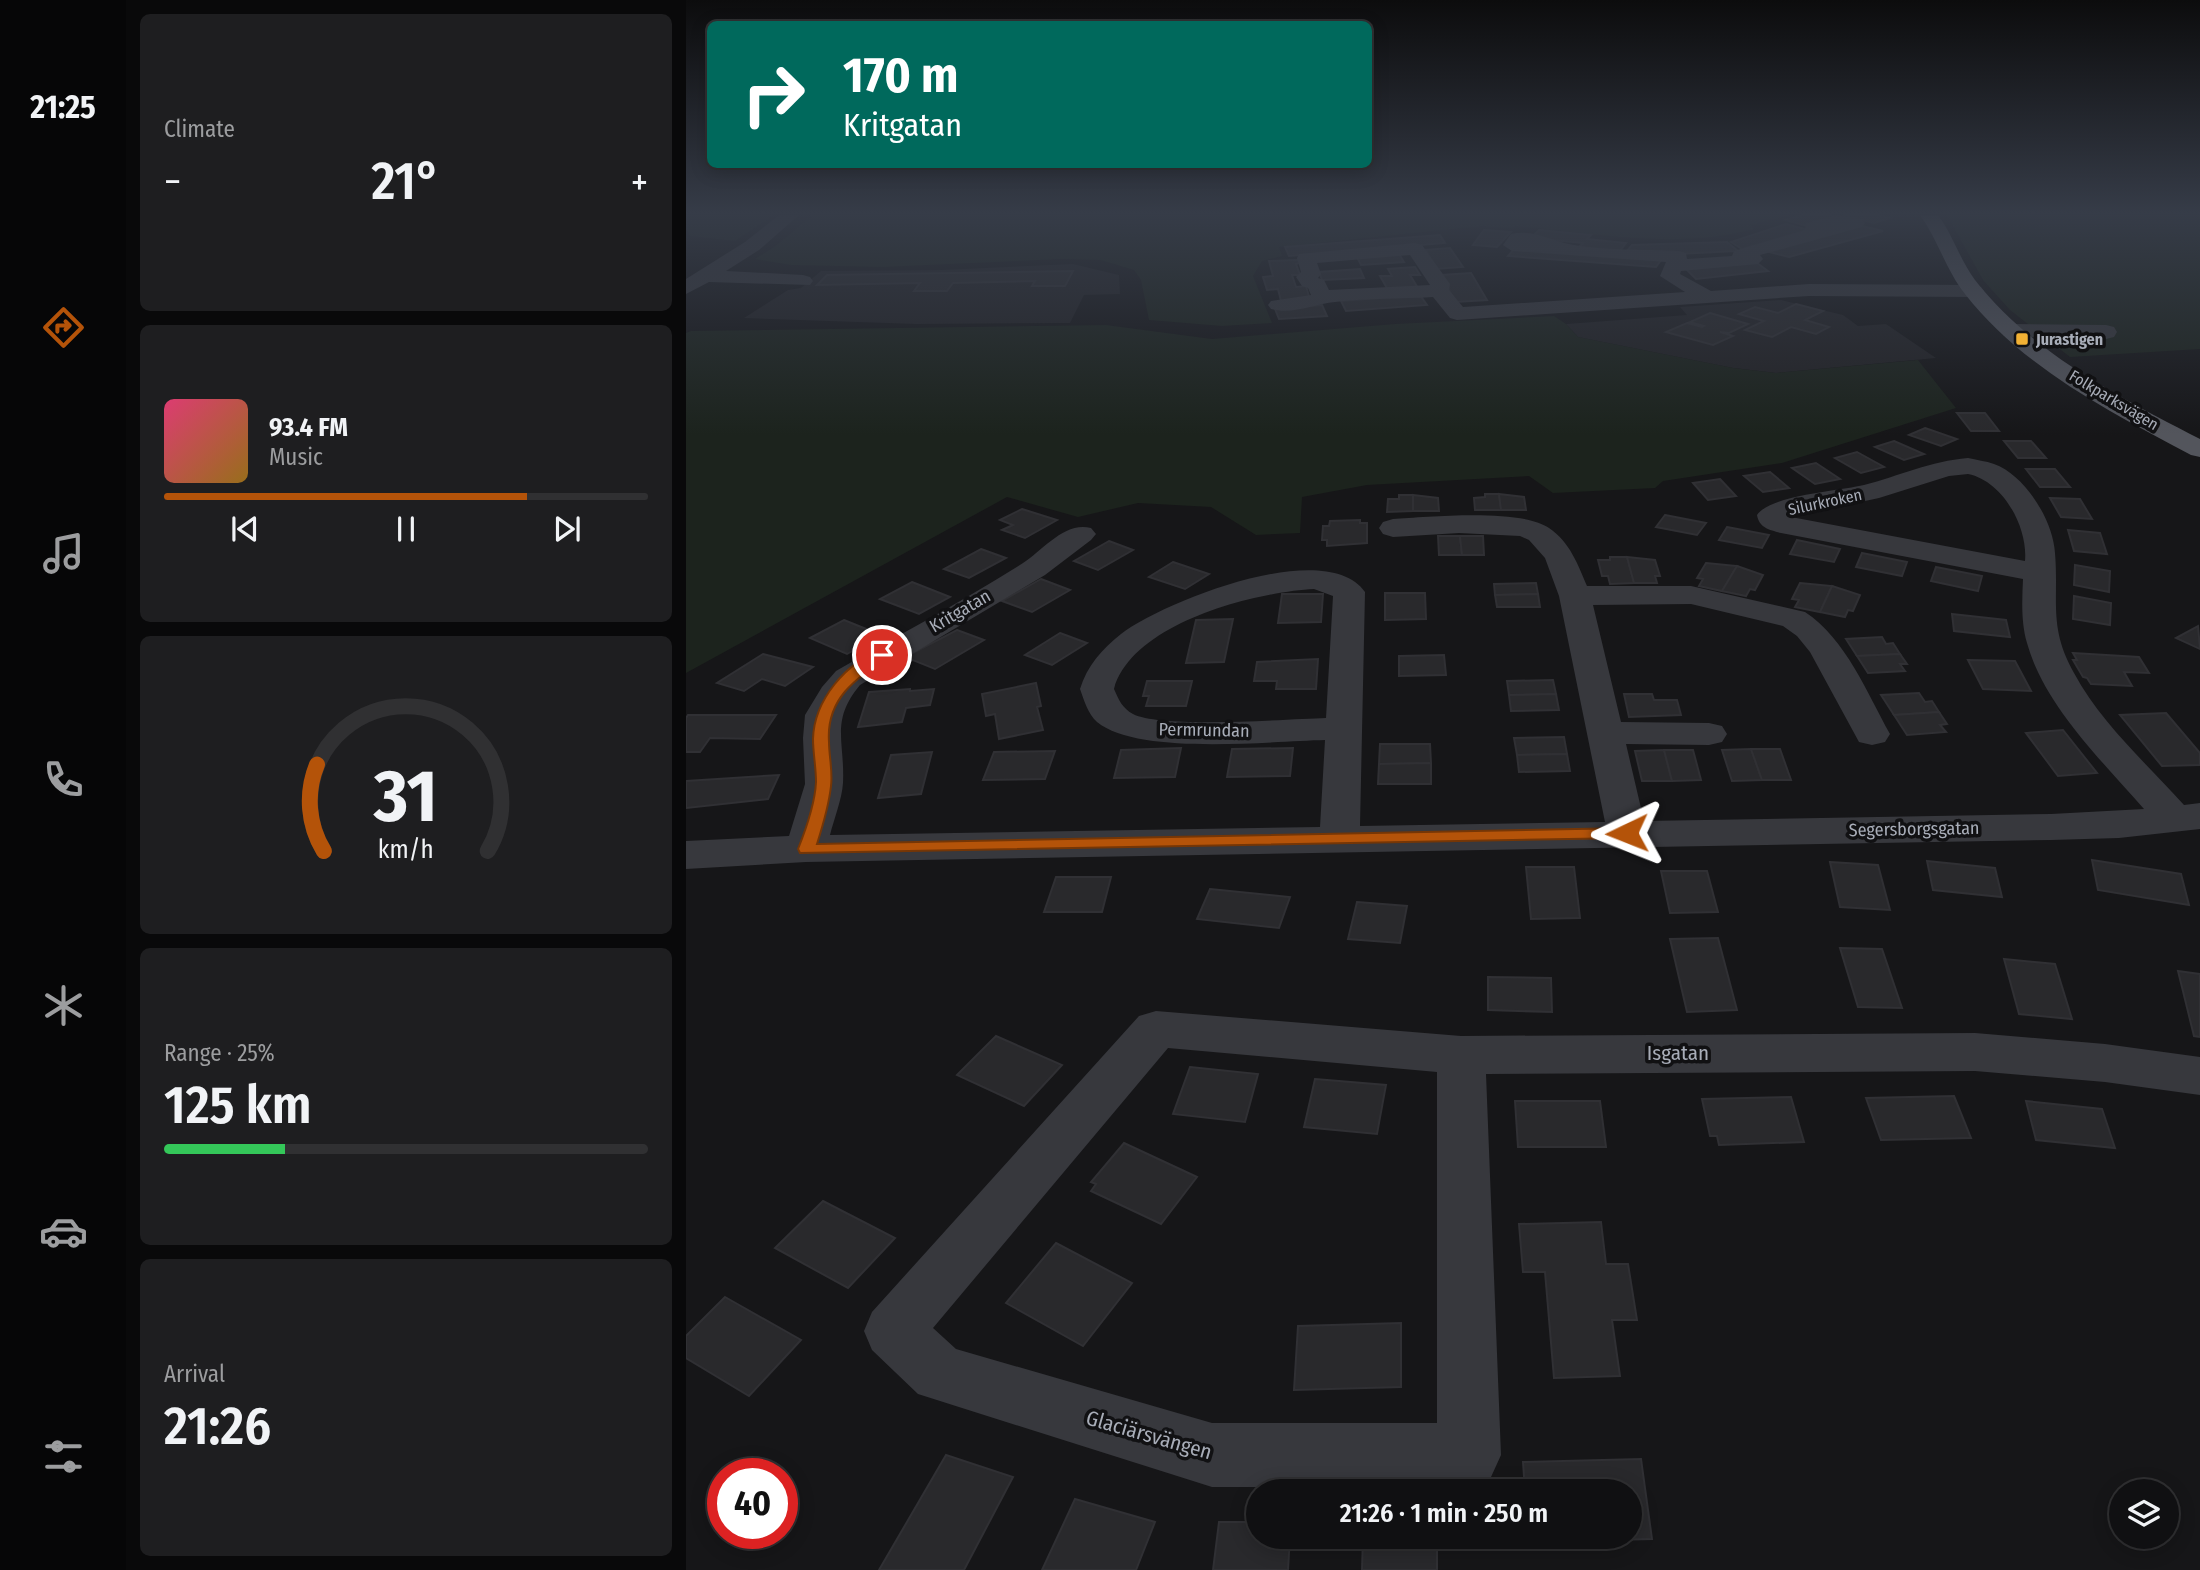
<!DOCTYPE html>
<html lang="en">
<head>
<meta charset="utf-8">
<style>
  body { margin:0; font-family:"Fira Sans Condensed",sans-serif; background:#1e1e20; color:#f1f3f6; height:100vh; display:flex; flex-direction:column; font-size:26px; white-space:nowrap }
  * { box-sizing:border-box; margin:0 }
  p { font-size:23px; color:#9c9d9f }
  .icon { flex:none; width:38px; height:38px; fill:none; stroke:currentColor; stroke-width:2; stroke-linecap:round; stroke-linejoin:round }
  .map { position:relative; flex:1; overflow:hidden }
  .sheet { display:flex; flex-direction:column; gap:14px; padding:14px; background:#09090a; width:560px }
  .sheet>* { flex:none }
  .hud { position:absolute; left:21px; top:21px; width:665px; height:147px; border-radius:10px; box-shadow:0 4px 18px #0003,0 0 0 2px #303032; background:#00695c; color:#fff; overflow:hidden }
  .tools { position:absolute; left:1423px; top:1479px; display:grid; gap:14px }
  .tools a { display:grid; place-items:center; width:70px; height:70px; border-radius:50%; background:#101012; box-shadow:0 4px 18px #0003,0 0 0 2px #303032; font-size:35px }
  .speed { position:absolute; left:21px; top:1458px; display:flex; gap:14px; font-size:35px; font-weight:700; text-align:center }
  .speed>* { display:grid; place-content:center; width:91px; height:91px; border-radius:50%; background:#101012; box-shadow:0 4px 18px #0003,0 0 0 2px #303032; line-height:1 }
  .speed .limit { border:10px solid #d22; background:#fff; color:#111 }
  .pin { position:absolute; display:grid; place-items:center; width:60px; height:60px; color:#fff; margin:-30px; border:4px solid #fff; border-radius:50%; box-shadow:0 2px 7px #0007 }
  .me { position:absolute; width:77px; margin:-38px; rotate:268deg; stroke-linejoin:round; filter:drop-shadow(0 0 5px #0008) }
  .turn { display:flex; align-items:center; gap:24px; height:147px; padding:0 21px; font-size:32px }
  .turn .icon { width:91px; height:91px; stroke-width:2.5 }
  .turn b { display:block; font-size:49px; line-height:60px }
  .big { font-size:52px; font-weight:600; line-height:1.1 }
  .sheet .tile { flex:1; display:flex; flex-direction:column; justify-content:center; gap:10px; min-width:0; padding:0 24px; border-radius:10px; background:#1e1e20 }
  .sheet .dial { align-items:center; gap:0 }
  .dial svg { height:182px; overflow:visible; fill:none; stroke:#303032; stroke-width:7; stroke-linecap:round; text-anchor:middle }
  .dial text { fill:#f1f3f6; stroke:none }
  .song { display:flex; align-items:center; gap:21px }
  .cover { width:84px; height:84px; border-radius:10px; background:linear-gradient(135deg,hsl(340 70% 55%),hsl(40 70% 35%)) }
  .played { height:7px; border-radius:4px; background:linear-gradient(90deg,#b45309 75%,#303032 75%) }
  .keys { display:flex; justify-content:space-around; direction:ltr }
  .heat { display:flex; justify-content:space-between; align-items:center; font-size:38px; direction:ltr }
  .charge { height:10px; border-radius:5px; background:linear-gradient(90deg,#34c759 25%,#303032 0) }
  .trip { position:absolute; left:560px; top:1479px; width:396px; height:70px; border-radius:35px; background:#101012; box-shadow:0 4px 18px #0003,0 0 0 2px #303032; font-weight:600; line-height:70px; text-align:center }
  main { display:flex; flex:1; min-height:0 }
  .tab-bar { display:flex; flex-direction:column; width:126px; justify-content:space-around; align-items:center; background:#060607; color:#9c9d9f }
  .tab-bar .icon { width:49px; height:49px }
  .tab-bar .selected { color:#b45309 }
  .tab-bar b { font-size:32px; color:#f1f3f6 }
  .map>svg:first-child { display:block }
</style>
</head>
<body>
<main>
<nav class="tab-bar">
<b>21:25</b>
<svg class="icon selected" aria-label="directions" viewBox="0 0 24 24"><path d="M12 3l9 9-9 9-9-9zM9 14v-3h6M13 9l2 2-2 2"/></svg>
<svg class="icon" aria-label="music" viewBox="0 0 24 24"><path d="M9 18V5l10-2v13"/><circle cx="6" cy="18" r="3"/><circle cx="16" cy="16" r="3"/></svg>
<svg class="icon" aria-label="phone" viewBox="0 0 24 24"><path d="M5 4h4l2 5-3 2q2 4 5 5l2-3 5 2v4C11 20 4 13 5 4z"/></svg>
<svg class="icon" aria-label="climate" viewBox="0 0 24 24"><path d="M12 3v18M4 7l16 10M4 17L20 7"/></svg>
<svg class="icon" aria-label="car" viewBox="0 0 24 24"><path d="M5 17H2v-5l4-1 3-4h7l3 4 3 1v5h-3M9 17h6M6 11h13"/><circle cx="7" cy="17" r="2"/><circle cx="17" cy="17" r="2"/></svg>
<svg class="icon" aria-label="filters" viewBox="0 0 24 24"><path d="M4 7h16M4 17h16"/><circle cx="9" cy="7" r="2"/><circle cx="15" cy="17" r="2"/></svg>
</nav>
<section class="sheet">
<div class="tile"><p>Climate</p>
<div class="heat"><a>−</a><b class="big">21°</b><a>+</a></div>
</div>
<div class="tile">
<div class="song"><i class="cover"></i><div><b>93.4 FM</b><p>Music</p></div></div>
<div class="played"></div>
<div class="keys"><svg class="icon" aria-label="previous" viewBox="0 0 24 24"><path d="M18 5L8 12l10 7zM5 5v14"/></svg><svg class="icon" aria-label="pause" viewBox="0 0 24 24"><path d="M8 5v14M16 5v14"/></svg><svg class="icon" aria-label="next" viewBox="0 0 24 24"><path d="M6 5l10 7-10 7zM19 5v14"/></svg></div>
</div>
<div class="tile dial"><svg viewBox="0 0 100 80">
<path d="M14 69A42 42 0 1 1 86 69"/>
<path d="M14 69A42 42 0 0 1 11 31" stroke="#b45309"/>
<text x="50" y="56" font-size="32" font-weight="700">31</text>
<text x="50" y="72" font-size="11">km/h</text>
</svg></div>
<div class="tile"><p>Range · 25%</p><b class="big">125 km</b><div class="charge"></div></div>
<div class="tile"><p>Arrival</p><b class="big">21:26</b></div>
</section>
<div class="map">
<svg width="1514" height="1570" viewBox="0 0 1514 1570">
  <rect width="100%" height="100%" fill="#161618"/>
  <!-- built -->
  <g fill="#222225">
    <polygon points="387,264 433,275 434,294 398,295 384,323 230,324 58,318 102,290 115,288 135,271 255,270"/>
    <polygon points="1095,300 1157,315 1172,326 1200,324 1250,358 1090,373 1047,368 892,337 880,324 1001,315 994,307"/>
  </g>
  <!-- green -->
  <g fill="#1c231d">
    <polygon points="0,215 88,215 49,241 4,236 0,228"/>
    <path d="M127 215H1104L1065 225 1068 229C990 250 908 233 829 226L826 228 796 226 593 247 596 256 576 261 567 276 586 323 536 326 463 320 455 280 448 270 415 260 376 259 197 267 105 265 69 259 88 247Z"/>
    <polygon points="1261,215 1514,215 1514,349 1384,357 1324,310 1297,280"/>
    <polygon points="868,316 880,324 892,337 1047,368 1090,373 1232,360 1270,408 1096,463 977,481 969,488 867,493 843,476 681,485 616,497 614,533 570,535 525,507 452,503 392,517 321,497 0,673 0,333 5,331 420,325 526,339 709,324"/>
  </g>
  <!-- building -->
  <g fill="#29292c" stroke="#303034" stroke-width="2">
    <polygon points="1117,215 1145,215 1148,216 1121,226 1099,220"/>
    <polygon points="1157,215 1192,215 1204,218 1188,223"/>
    <polygon points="1100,224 1122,230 1056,249 1045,242"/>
    <polygon points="1176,226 1197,231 1103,257 1083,252"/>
    <polygon points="798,230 825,232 811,247 787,245"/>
    <polygon points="853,230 905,235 901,239 940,243 934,251 893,247 897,243 845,238"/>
    <polygon points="754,235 759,243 603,256 599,247"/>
    <polygon points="1041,242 1052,251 972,255 941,251 946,245"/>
    <polygon points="764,248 777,267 749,269 740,250"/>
    <polygon points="829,248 975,260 970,267 822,256"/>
    <polygon points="713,254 718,262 675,265 671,257"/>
    <polygon points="612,260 613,263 610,264 614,275 606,275 610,287 620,286 624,300 595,301 592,289 581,290 577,277 587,276 583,261"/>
    <polygon points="1071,263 1082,271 1010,279 1000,269"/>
    <polygon points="729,267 734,275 724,275 732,288 702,290 694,276 706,276 702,269"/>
    <polygon points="674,269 678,278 636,280 633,272"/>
    <polygon points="387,271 379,286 346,286 349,281 267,283 261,291 228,291 234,283 131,285 141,275"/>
    <polygon points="785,273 801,300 769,302 756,275"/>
    <polygon points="734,295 741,305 660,311 655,301"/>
    <polygon points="1110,304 1137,311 1119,320 1143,327 1130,334 1105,327 1086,337 1059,330 1078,321 1053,314 1069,307 1092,313"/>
    <polygon points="636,305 641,316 593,319 589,309"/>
    <polygon points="1024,313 1062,324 1043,333 1034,332 1047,336 1027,345 980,332 1001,323 1016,327 1018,326 1004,322"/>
    <polygon points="1271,413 1299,413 1313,431 1285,431"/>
    <polygon points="1239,428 1271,439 1255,446 1223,435"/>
    <polygon points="1208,441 1238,454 1218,460 1189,447"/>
    <polygon points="1318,441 1345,441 1360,458 1332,458"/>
    <polygon points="1171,452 1198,467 1175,473 1149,458"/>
    <polygon points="1130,463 1154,479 1129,484 1106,468"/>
    <polygon points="1340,469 1369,469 1384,487 1354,487"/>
    <polygon points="1084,472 1103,488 1077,492 1058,476"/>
    <polygon points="1034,479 1050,496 1022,500 1007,483"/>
    <polygon points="799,494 813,494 815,510 789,510 788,498 799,497"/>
    <polygon points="813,494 838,497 840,510 815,510"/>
    <polygon points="713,495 727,495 727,511 701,512 702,499 713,499"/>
    <polygon points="727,495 752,498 753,511 727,511"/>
    <polygon points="1364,498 1394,499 1406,519 1375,517"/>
    <polygon points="336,509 371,520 339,538 316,530 327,525 314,520"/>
    <polygon points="979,515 1020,523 1011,535 970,527"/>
    <polygon points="674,520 674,523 681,523 681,543 641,546 641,540 636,540 637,526 643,526 644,521"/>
    <polygon points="1041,527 1083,535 1076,548 1033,540"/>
    <polygon points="1382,530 1414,533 1421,554 1388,551"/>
    <polygon points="752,536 774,536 776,555 753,555"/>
    <polygon points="774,536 797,536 798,555 776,555"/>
    <polygon points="1111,540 1154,549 1148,562 1104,554"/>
    <polygon points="423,541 447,550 412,570 388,561"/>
    <polygon points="295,549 320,558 283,578 258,569"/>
    <polygon points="1176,553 1221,562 1216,576 1170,567"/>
    <polygon points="924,557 941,557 948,583 924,584 922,576 916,576 912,560 924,560"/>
    <polygon points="941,557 969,560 974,576 969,576 971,583 948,583"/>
    <polygon points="487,562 523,574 499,589 463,577"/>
    <polygon points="1020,563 1051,566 1036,591 1013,586 1017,579 1011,578"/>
    <polygon points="1389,565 1424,571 1423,592 1388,585"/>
    <polygon points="1051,566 1077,575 1069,590 1064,589 1060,596 1036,591"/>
    <polygon points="1250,567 1296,576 1292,591 1245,581"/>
    <polygon points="355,579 384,590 346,612 316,601"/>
    <polygon points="226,582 264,597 233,614 194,599"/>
    <polygon points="850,583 852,594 809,595 808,584"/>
    <polygon points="1114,583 1146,586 1134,612 1109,607 1113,600 1106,599"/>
    <polygon points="1146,586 1174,595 1167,611 1162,610 1159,617 1134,612"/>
    <polygon points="699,593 739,593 740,619 699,620"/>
    <polygon points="596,594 637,594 635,622 592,623"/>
    <polygon points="852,594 854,607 811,607 809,595"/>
    <polygon points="1388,596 1425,603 1424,625 1387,619"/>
    <polygon points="1266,614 1320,620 1324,637 1268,631"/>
    <polygon points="547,619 538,662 500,663 510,620"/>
    <polygon points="158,620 195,635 161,654 124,638"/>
    <polygon points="1512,626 1514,649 1490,638"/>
    <polygon points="271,630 298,640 249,669 219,657"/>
    <polygon points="374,633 401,643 366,665 339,655"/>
    <polygon points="1196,637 1200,644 1207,643 1214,654 1171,656 1160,639"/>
    <polygon points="1387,653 1453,657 1463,673 1438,672 1446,686 1405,684 1401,678 1397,677 1387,660 1391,660"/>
    <polygon points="77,654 127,667 99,686 76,679 58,691 31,683"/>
    <polygon points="1214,654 1221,664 1214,664 1219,671 1182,673 1171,656"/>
    <polygon points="758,655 760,675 713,676 713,656"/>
    <polygon points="632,659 630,689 590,689 591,681 568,681 571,662"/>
    <polygon points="1282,660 1329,661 1345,691 1297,689"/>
    <polygon points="867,680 870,694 823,695 821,681"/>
    <polygon points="461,681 506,681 500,706 460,706 463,696 457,696"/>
    <polygon points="350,683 355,706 351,707 357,730 313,739 309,714 300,716 296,694"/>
    <polygon points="224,689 224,691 248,689 244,705 220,708 216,722 172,727 183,692"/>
    <polygon points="1233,693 1239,702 1246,701 1253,712 1208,715 1195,695"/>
    <polygon points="870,694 873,710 825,711 823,695"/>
    <polygon points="938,694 966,694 968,700 991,700 995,715 943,717"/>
    <polygon points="1253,712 1261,724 1254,725 1260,732 1221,735 1208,715"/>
    <polygon points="1480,713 1514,753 1514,765 1476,766 1434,715"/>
    <polygon points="2,715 90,715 74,739 24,738 14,752 0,752 0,718"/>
    <polygon points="1377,730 1411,773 1372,776 1340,733"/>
    <polygon points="878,737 881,754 831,755 828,738"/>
    <polygon points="694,744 744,744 745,763 693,764"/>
    <polygon points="495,748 489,777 428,778 435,750"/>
    <polygon points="607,748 604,776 541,777 546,749"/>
    <polygon points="1065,749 1076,780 1046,781 1036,750"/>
    <polygon points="1065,749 1094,749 1105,780 1076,780"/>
    <polygon points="978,750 986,781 956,781 949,751"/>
    <polygon points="978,750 1007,750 1015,780 986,781"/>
    <polygon points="369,751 359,779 297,780 308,752"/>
    <polygon points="246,752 235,794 192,798 205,755"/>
    <polygon points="881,754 884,771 833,772 831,755"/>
    <polygon points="745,763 745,784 692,784 693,764"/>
    <polygon points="93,775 82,799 0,808 0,781"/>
    <polygon points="1406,860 1495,874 1503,905 1412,890"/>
    <polygon points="1241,861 1309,868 1316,897 1247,890"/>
    <polygon points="1144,862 1192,865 1204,910 1154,907"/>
    <polygon points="840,867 888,867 894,918 845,919"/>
    <polygon points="975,871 1021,871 1032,912 984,913"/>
    <polygon points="370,877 425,877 416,912 358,912"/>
    <polygon points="524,889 604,897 593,928 511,919"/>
    <polygon points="671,902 721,906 714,943 662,939"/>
    <polygon points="1032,938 1051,1010 1001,1012 984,939"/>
    <polygon points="1154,948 1196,949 1216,1008 1172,1007"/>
    <polygon points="1318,959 1369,964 1386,1019 1333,1014"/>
    <polygon points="1492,971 1514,974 1514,1037 1508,1036"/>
    <polygon points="802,977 865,978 866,1012 802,1010"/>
    <polygon points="310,1036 376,1065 338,1106 271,1075"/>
    <polygon points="504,1067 572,1074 559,1122 487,1114"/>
    <polygon points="629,1079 700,1085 691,1134 618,1127"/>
    <polygon points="1268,1096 1285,1138 1195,1140 1180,1098"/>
    <polygon points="1105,1097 1118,1142 1033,1145 1031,1136 1024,1136 1016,1099"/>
    <polygon points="829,1101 914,1101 920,1147 832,1147"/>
    <polygon points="1340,1101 1416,1109 1429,1148 1350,1140"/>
    <polygon points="438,1143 511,1177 475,1224 405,1191 410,1184 405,1182"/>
    <polygon points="137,1201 209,1238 162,1288 89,1248"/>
    <polygon points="915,1222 920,1264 942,1264 951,1320 926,1320 934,1376 868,1378 859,1272 837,1272 833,1224"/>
    <polygon points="370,1243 446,1283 397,1346 320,1303"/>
    <polygon points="39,1297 115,1340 63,1396 0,1358 0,1336"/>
    <polygon points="715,1323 715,1387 608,1390 612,1326"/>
    <polygon points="260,1455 327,1477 278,1570 193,1570"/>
    <polygon points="955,1459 966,1539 843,1542 843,1536 943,1536 943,1491 839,1491 837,1462"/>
    <polygon points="389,1499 469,1522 450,1570 356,1570"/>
    <polygon points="533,1522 572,1522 572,1536 604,1536 602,1570 527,1570"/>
    <polygon points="677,1536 751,1536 751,1570 676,1570"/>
  </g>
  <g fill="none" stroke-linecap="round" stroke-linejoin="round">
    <!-- minor -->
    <g fill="#37383d" fill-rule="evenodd">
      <polygon points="93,215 113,215 73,250 40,271 117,275 124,277 127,281 124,285 23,282 0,294 0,279 59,242"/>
      <path d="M1150 215 1176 219 1179 223 1176 227 1074 255 1077 259 1072 264 995 271 994 274 1025 291 1123 284 1288 285 1295 287 1298 291 1295 295 1288 297 1123 296 771 320 764 318 747 297C715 299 681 298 649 302 628 304 607 315 585 309L582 305 585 301 625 295 622 288 616 286 610 277 615 272 611 258 613 254 729 243 736 245 764 284 763 290 777 307 999 292 974 276 980 262 826 251 817 245 825 234C846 229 864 240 883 244 915 251 959 249 993 251L1000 253 1001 259 1046 256 1048 251 1119 230 1120 223ZM724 255 744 285 643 290 638 280 632 278 635 274 631 263Z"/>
      <polygon points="1326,324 1420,325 1428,327 1431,332 1428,337 1420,339 1318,336 1315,331 1318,326"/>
      <path d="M1282 458C1290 460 1300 461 1308 464 1339 475 1367 520 1369 553 1373 601 1362 627 1388 673 1415 723 1460 763 1498 805L1514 803V829L1433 838 1365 840 120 862 0 869V841L103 836 119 784 117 738 119 715 136 687 150 671C212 635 276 602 337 563 357 550 379 521 405 528L410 534 405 540 359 575 174 685C144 721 159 741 157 783 156 799 148 819 144 835L634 827 639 740C584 741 453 756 411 722 402 714 398 700 394 689 401 666 416 649 435 634 477 602 640 536 679 592L674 826 919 822 873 596 859 558 843 540 834 536 773 533 707 537 697 534 693 528 697 522 707 519C742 517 835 508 863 528 884 542 892 565 901 586H1005L1119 612C1160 639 1181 693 1204 734L1199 742 1186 745 1173 742 1124 652 1111 636 1097 626 1005 604 907 605 935 722 1023 723 1036 726 1041 734 1036 742 1023 745 940 744 958 821 1365 814 1458 809C1417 762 1358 705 1341 643 1335 623 1336 601 1337 579L1095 533C1084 530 1073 528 1071 515 1085 495 1153 491 1178 485 1213 476 1245 461 1282 458ZM1282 474C1317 481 1342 527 1339 561L1105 517 1193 498 1263 476ZM628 589 647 596 640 718C602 719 476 729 447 714 436 708 433 700 428 689 446 623 569 592 628 589Z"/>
      <path d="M470 1011 775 1036 1289 1033 1419 1044 1514 1057V1095L1419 1082 1289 1071 800 1074 815 1455 805 1477 783 1487H526L232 1394 186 1350 178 1331 186 1312 453 1016ZM482 1048 751 1072V1423H526L270 1349 247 1328Z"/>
    </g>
    <!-- major -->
    <path fill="#53555c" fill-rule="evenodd" d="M1234 215H1252C1267 235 1274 260 1289 280 1346 353 1433 397 1514 439V457L1505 455C1424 412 1337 368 1279 294 1260 270 1252 240 1234 215Z"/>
  </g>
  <!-- sky -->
  <linearGradient id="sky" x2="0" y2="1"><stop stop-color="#0c0c0d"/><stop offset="0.49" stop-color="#363c48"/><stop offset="1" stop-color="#363c48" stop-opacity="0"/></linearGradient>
  <rect width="1514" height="435" fill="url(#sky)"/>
  <!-- route -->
  <path fill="#b45309" stroke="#753606" stroke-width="2" d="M196 651 203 655 201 658C169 679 140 699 143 742 143 756 147 772 145 786 143 805 137 825 131 844L941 828 949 833 941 838 114 853 112 849C120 829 129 804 130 782 130 767 127 753 127 739 128 701 160 661 196 651Z"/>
  <!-- markers -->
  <rect fill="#f2b134" stroke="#111113" stroke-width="2.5" x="1329" y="332" width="14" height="14" rx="3.5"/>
  <g text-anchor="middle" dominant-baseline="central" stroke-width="7" stroke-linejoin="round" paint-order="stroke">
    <!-- far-poi labels -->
    <g font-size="16" font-weight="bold" fill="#a8adb8" stroke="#111113" text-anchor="start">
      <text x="1350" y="339">Jurastigen</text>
    </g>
    <!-- far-street labels -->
    <g font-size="16" fill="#a8adb8" stroke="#111113">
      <text transform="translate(1428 400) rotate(31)">Folkparksvägen</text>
      <text transform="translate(1139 502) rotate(-12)">Silurkroken</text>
    </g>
    <!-- street labels -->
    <g font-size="18" fill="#a8adb8" stroke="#111113">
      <text transform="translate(274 611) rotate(-30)">Kritgatan</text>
      <text transform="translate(518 730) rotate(1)">Permrundan</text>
      <text transform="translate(1228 829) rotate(-1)">Segersborgsgatan</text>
    </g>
    <!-- near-street labels -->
    <g font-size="21" fill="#a8adb8" stroke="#111113">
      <text x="992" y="1053">Isgatan</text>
      <text transform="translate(463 1435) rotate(16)">Glaciärsvängen</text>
    </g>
  </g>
</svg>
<div class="tools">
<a><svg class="icon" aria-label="layers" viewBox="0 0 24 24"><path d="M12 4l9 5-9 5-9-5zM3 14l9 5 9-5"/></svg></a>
</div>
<div class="speed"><div class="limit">40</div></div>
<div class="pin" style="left:196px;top:655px;background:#d93025"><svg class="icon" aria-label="arrive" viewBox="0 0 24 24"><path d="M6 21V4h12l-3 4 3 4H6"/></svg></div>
<svg class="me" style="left:941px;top:833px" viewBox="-20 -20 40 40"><path d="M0-17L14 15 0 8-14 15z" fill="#b45309" stroke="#fff" stroke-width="4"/></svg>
<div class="trip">21:26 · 1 min · 250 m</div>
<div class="hud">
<div class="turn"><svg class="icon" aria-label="right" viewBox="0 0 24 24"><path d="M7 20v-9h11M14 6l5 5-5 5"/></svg><div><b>170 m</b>Kritgatan</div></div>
</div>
</div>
</main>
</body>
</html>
